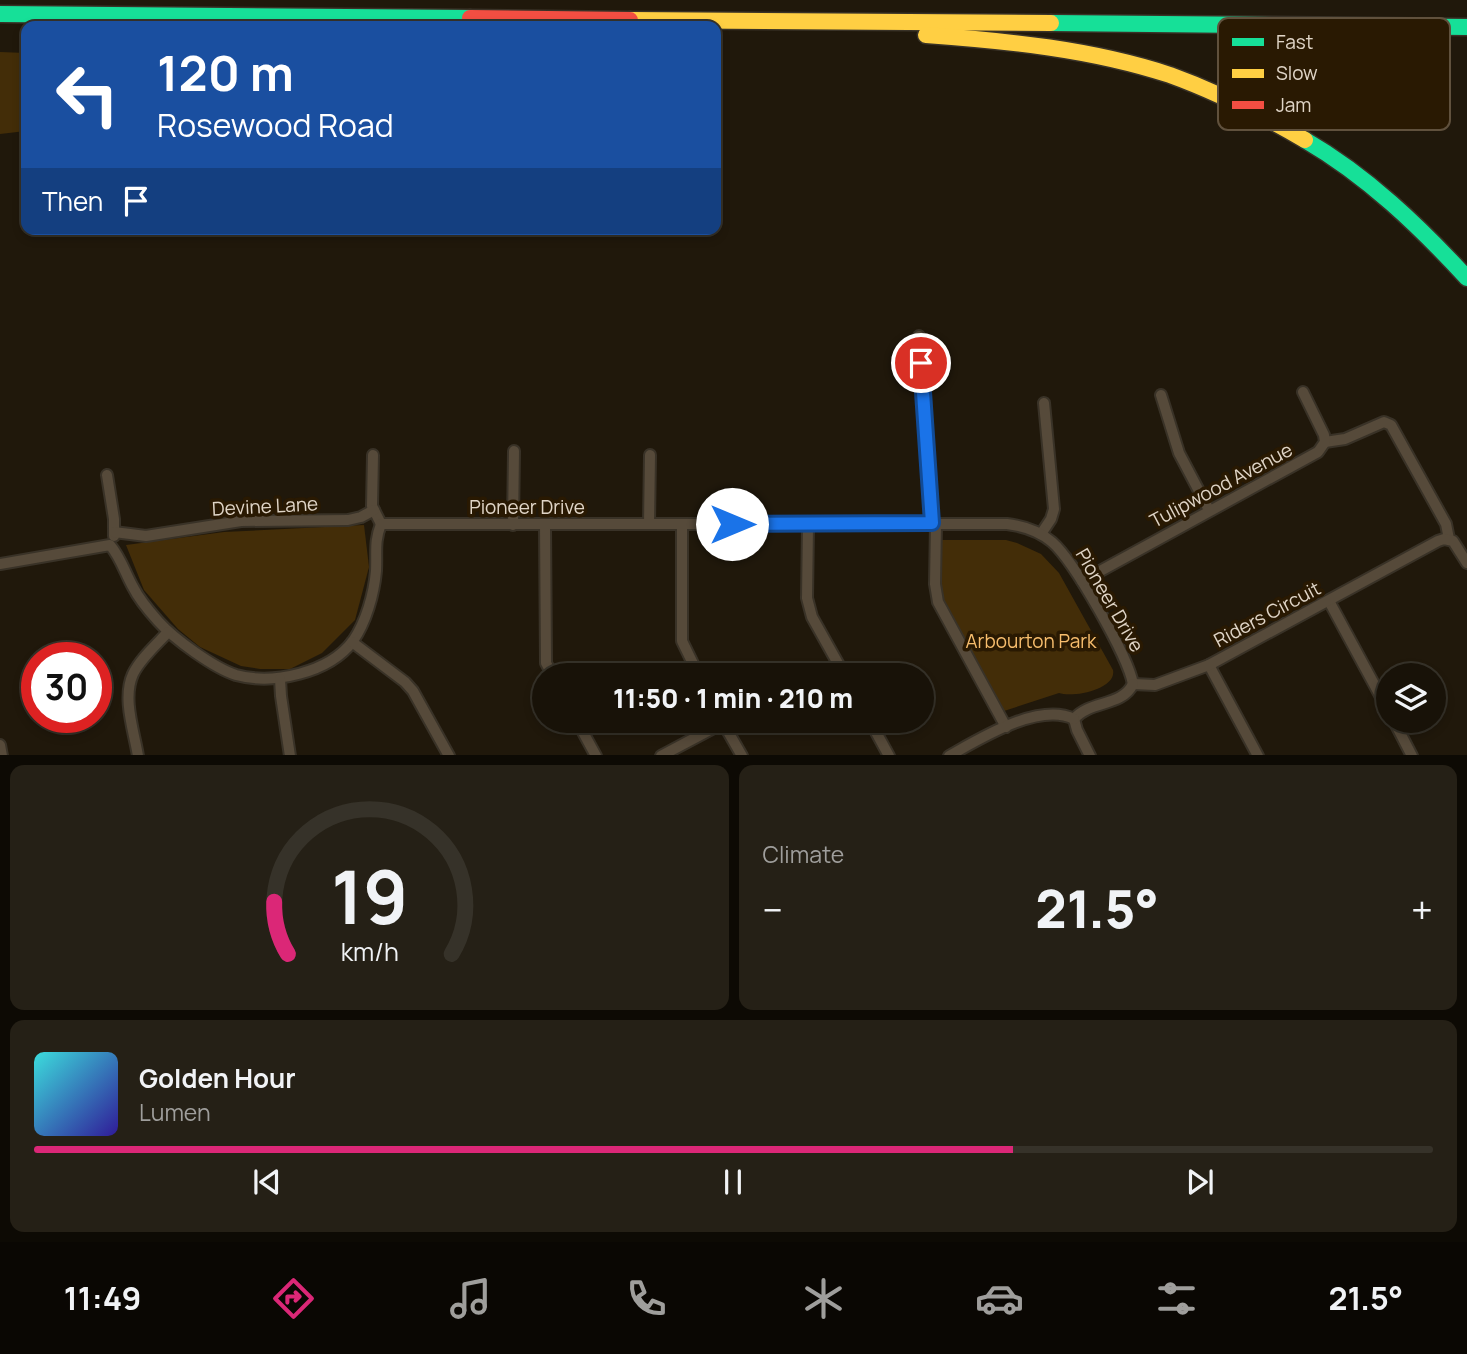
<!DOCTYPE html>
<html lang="en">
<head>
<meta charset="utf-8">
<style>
  body { margin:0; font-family:Manrope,sans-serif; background:#252016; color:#f1f3f6; height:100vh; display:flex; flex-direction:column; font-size:26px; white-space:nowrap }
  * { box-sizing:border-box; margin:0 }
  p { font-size:23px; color:#9f9e9c }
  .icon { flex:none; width:38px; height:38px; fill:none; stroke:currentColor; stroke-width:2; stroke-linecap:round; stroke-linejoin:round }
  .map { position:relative; height:755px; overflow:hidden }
  .sheet { display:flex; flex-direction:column; gap:10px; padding:10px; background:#0d0a04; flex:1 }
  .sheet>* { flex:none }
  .hud { position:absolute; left:21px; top:21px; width:700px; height:214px; border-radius:14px; box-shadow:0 4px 10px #0003,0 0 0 2px #363229; background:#1a4fa0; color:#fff; overflow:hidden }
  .buttons { position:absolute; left:1376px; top:663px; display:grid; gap:14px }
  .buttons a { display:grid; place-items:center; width:70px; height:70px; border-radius:50%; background:#181208; box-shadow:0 4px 10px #0003,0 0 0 2px #363229; font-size:35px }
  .speed { position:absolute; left:21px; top:642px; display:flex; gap:14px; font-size:35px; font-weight:700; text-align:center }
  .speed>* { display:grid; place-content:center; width:91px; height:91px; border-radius:50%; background:#181208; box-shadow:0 4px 10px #0003,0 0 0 2px #363229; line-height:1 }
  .speed .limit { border:10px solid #d22; background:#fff; color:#111 }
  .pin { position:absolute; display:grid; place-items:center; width:60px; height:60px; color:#fff; margin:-30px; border:4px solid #fff; border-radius:50%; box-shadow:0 2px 7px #0007 }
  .me { position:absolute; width:77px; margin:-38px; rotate:90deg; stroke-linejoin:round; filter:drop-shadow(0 0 5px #0008) }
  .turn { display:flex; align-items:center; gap:24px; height:147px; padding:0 21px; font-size:32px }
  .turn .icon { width:91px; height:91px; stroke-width:2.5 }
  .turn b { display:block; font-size:49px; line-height:60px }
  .then { display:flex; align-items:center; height:66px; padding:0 21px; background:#0003; gap:14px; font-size:26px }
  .big { font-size:52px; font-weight:800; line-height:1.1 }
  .sheet .widget { flex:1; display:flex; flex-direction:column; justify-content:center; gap:10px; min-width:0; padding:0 24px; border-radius:14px; background:#252016 }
  .sheet .dial { align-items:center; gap:0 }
  .dial svg { height:182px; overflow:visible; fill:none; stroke:#363229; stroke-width:7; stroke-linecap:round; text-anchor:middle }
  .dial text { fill:#f1f3f6; stroke:none }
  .song { display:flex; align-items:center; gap:21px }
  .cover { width:84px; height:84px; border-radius:10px; background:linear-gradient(135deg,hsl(180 70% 55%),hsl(250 70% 35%)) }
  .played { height:7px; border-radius:4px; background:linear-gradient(90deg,#db2777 70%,#363229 70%) }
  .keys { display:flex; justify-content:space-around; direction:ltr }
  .heat { display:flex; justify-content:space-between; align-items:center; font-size:38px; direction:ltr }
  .sheet .tiles { flex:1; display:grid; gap:10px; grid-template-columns:1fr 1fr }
  .widget:last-child { grid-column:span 2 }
  .trip { position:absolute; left:532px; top:663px; width:402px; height:70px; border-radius:35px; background:#181208; box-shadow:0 4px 10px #0003,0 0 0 2px #363229; font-weight:800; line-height:70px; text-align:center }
  .tab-bar { display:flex; height:112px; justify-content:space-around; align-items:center; background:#0a0703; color:#9f9e9c }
  .tab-bar .icon { width:49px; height:49px }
  .tab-bar .current { color:#db2777 }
  .tab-bar b { font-size:32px; color:#f1f3f6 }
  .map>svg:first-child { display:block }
</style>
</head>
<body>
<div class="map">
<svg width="1467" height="756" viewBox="0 0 1467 756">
  <rect width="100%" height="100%" fill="#20180b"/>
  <!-- green -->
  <g fill="#432d08">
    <polygon points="0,52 26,53 26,131 0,134"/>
    <polygon points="364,525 369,567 355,620 322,653 290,669 260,669 241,666 200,647 178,629 144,590 126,545 224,532"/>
    <path d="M940 540H1006L1017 543 1041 554 1059 573 1113 670C1117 689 1073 698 1059 693L1004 711 941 594Z"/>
  </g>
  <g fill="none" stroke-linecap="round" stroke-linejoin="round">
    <defs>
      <g id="street">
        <polyline points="919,336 932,523"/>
        <polyline points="1161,395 1179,453 1209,510"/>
        <polyline points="1325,442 1345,439 1384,422 1391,425 1446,524 1449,539"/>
        <polyline points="373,455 372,506 381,524"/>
        <polyline points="107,475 114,519 114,536"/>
        <polyline points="936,523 935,584 938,602 1006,727"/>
        <polyline points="649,524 650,455"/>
        <polyline points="682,524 682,641 699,676"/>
        <polyline points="513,525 514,451"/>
        <polyline points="545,525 546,663 553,676"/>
        <polyline points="808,525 807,598 812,617 845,676"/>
        <polyline points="114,532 146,536 241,521 348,520 361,517 374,510"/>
        <polyline points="1041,534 1051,519 1054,509 1044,403"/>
        <path d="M0 564 110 545C121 558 125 573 133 587 139 599 149 611 158 621 174 639 214 668 236 675 273 685 329 673 353 641 366 622 374 594 376 571 377 552 374 542 381 524H1007C1023 526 1039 531 1052 542 1074 561 1128 656 1133 684"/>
        <polyline points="1082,581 1318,452 1325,442 1324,435 1303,392"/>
        <polyline points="1329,601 1388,710"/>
        <polyline points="352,642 405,682 413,691 449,756"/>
        <polyline points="1209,665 1258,756"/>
        <polyline points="280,679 281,696 290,756"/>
        <polyline points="1133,684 1155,685 1209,665 1438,541 1444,539 1453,541 1467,563"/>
        <path d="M1074 719C1090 700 1122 707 1133 684"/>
        <polyline points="1074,719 1077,730 1090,756"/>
        <polyline points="577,721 596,756"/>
        <polyline points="722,721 742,756"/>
        <polyline points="870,721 889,756"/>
        <polyline points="1394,721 1412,756"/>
        <polyline points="0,745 2,756"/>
        <path d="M138 756C134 731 122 698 133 674 140 659 157 644 168 632"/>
        <polyline points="661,756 723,723"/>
        <path d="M949 756C981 738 1039 702 1074 719"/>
      </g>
      <g id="fast">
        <polyline points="0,14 470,18"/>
        <polyline points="1051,23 1467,27"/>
        <path d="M1305 140C1367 176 1419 226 1467 278"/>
      </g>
      <g id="slow">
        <polyline points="630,20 1051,23"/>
        <path d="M926 35C1008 41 1091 49 1170 75 1217 92 1262 115 1305 140"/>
      </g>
      <polyline id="jam" points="470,18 630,20"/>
    </defs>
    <!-- street casing -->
    <use href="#street" stroke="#393227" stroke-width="14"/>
    <!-- fast casing -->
    <use href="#fast" stroke="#393227" stroke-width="19"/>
    <!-- slow casing -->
    <use href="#slow" stroke="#393227" stroke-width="19"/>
    <!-- jam casing -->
    <use href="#jam" stroke="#393227" stroke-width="19"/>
    <!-- street -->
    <use href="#street" stroke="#564a3a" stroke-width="10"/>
    <!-- fast -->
    <use href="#fast" stroke="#16e098" stroke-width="16"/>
    <!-- slow -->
    <use href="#slow" stroke="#ffcf43" stroke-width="16"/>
    <!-- jam -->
    <use href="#jam" stroke="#f24e42" stroke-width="16"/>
  </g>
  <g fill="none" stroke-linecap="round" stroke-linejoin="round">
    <defs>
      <polyline id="route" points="732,524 932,523 921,363"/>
    </defs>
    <!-- route casing -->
    <use href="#route" stroke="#114b97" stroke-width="18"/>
    <!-- route -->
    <use href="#route" stroke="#1a73e8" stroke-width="12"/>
  </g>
  <g text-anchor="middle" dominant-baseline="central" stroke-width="7" stroke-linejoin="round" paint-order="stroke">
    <!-- street labels -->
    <g font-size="19" fill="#e0d5c7" stroke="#291902">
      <text transform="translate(1221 485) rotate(-28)">Tulipwood Avenue</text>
      <text transform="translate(265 506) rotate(-3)">Devine Lane</text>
      <text x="527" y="507">Pioneer Drive</text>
      <text transform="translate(1110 600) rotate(60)">Pioneer Drive</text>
      <text transform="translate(1267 614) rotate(-28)">Riders Circuit</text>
    </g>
    <!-- park labels -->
    <g font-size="19" fill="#f7bd6d" stroke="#291902">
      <text x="1031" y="641">Arbourton Park</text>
    </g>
  </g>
  <!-- legend -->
  <rect x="1218" y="18" width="232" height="112" rx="10" fill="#291902" stroke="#60513d" stroke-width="2"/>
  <rect x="1232" y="38" width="32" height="8" fill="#16e098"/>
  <rect x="1232" y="69" width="32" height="9" fill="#ffcf43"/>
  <rect x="1232" y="101" width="32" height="8" fill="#f24e42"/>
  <g font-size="19" fill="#e0d5c7">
    <text x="1276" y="49">Fast</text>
    <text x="1276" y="80">Slow</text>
    <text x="1276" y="112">Jam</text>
  </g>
</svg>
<div class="buttons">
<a><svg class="icon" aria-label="layers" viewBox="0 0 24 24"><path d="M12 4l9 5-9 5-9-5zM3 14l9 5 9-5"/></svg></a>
</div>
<div class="speed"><div class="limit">30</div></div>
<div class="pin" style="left:921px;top:363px;background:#d93025"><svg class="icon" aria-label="arrive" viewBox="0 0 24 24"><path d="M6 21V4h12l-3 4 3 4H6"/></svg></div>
<svg class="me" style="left:732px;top:524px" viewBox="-20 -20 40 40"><circle r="19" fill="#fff"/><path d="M0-13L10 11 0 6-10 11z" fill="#1a73e8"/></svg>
<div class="trip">11:50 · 1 min · 210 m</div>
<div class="hud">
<div class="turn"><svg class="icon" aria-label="left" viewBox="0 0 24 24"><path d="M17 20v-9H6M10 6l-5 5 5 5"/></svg><div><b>120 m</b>Rosewood Road</div></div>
<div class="then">Then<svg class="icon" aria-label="arrive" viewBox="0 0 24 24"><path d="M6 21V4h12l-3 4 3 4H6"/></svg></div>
</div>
</div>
<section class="sheet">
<div class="tiles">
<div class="widget dial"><svg viewBox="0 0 100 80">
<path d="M14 69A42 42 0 1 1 86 69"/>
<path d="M14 69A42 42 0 0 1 8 46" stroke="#db2777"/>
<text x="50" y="56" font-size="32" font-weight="700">19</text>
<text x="50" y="72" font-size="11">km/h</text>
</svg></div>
<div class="widget"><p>Climate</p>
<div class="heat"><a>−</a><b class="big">21.5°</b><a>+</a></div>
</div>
<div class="widget">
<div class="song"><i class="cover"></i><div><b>Golden Hour</b><p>Lumen</p></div></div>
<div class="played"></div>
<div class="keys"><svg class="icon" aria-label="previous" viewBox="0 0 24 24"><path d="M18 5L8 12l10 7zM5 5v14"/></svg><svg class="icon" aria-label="pause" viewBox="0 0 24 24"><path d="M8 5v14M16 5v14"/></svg><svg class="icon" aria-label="next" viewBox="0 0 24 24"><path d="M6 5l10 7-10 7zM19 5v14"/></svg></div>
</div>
</div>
</section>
<nav class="tab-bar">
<b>11:49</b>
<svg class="icon current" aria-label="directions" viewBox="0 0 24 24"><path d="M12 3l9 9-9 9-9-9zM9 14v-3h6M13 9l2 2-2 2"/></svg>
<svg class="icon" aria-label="music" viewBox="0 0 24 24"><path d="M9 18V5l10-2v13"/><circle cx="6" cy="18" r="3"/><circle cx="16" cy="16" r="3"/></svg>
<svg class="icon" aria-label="phone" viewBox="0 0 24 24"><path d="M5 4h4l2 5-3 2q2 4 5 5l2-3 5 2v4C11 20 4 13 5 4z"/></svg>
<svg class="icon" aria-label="climate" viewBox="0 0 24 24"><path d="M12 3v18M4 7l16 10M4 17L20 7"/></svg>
<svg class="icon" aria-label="car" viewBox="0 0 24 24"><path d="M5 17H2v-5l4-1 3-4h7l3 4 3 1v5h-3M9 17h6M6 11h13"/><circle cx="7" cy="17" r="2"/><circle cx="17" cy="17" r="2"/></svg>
<svg class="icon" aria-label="filters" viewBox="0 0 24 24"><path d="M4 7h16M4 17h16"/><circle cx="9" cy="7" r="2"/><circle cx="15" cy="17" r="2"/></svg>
<b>21.5°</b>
</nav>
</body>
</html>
